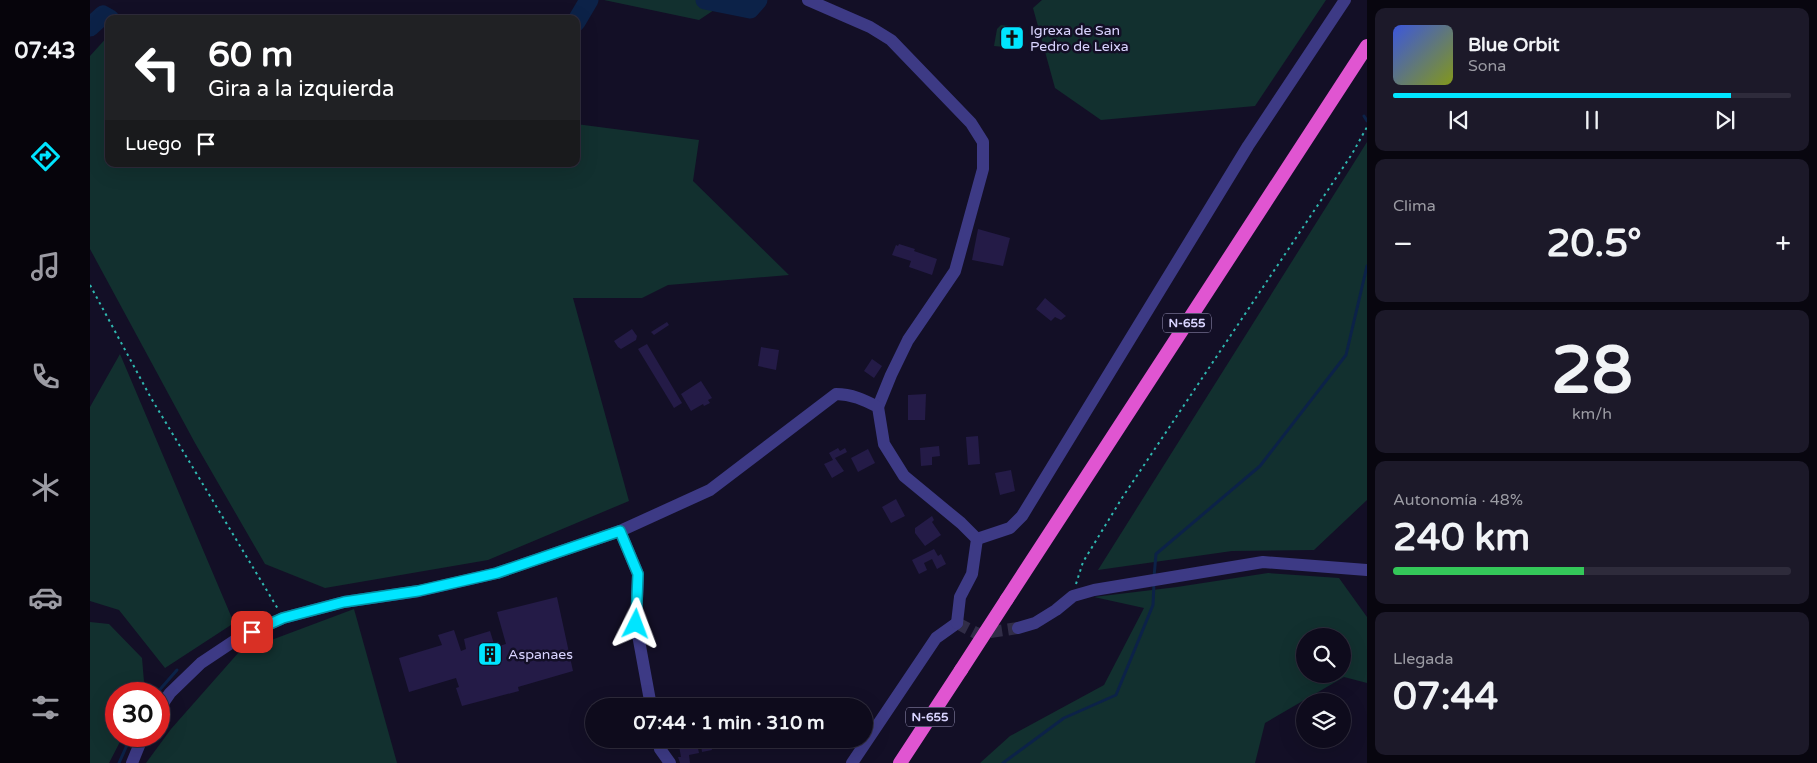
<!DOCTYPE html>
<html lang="es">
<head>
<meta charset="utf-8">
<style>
  body { margin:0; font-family:"Varela Round",sans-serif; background:#1c1929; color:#f1f3f6; height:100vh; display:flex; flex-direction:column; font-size:19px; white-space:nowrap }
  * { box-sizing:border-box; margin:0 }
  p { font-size:16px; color:#9b9ba3 }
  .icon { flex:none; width:28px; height:28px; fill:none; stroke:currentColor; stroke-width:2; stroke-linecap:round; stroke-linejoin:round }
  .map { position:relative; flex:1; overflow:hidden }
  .drawer { display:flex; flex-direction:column; gap:8px; padding:8px; background:#08060f; width:450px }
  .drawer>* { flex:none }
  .banner { position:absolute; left:15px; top:15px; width:475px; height:152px; border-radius:10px; box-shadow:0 5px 20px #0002,0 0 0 1px #2e2b3b; background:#202124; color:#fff; overflow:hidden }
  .buttons { position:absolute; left:1206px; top:628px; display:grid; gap:10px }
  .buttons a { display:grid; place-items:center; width:55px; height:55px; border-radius:50%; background:#0e0b1c; box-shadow:0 5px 20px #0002,0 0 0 1px #2e2b3b; font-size:25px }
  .speed { position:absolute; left:15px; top:682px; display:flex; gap:10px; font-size:25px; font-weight:700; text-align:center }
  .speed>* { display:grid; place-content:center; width:65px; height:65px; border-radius:50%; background:#0e0b1c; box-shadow:0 5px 20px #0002,0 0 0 1px #2e2b3b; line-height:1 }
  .speed .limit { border:8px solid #d22; background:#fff; color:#111 }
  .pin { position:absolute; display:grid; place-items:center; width:42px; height:42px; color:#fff; margin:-21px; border-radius:10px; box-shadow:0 2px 8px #0006 }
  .me { position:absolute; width:55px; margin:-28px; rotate:3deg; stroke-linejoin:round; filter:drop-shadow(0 0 4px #0008) }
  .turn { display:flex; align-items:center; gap:18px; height:105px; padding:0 20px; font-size:22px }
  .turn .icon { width:65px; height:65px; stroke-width:2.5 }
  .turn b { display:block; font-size:35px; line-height:42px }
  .then { display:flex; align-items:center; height:48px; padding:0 20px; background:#0003; gap:10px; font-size:19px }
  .big { font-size:38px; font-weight:700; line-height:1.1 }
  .drawer .widget { flex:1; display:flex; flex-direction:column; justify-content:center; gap:8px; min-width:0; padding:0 18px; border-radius:10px; background:#1c1929 }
  .drawer .dial { align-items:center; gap:0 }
  .dial b { font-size:65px; line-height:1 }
  .song { display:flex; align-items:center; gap:15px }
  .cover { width:60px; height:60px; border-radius:8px; background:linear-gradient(135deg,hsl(230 70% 55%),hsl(70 70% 35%)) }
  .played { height:5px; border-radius:2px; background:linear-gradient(90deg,#00e5ff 85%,#2e2b3b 85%) }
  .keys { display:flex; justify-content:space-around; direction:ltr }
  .heat { display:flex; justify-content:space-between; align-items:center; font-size:28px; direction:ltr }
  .charge { height:8px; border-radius:4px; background:linear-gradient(90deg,#34c759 48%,#2e2b3b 0) }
  .trip { position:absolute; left:495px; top:698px; width:288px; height:50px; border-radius:25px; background:#0e0b1c; box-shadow:0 5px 20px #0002,0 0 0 1px #2e2b3b; font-weight:700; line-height:50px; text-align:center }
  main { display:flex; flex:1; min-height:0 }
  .dock { display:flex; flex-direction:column; width:90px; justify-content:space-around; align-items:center; background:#06040b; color:#9b9ba3 }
  .dock .icon { width:35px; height:35px }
  .dock .on { color:#00e5ff }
  .dock b { font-size:22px; color:#f1f3f6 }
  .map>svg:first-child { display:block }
</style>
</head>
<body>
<main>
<nav class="dock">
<b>07:43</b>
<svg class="icon on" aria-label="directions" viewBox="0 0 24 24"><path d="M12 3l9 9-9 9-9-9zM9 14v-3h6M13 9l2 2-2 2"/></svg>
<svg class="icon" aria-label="music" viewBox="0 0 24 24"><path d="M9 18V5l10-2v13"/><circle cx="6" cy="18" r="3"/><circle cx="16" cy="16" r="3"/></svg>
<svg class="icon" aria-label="phone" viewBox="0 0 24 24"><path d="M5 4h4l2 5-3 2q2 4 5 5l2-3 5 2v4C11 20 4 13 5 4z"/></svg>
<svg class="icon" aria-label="climate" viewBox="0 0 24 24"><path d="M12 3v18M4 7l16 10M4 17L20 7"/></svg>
<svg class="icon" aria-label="car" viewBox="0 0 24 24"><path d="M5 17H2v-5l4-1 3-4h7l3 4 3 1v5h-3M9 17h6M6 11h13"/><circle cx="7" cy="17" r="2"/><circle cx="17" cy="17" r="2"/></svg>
<svg class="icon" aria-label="filters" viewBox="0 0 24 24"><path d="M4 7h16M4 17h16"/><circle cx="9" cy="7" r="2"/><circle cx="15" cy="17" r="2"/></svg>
</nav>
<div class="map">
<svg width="1277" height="763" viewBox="0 0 1277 763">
  <rect width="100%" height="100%" fill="#130f26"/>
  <!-- green -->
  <g fill="#12302f" fill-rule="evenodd">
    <polygon points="514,0 639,0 609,20"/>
    <polygon points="952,0 1236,0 1165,106 1011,120 965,88 943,8"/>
    <polygon points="911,25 919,26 914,47 904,46 907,29"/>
    <polygon points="19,35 19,164 486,164 486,124 609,140 603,181 699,275 578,285 552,298 483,298 539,501 398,560 235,588 175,564 105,443 0,249 0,56"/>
    <polygon points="1277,142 1277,500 1224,550 1142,551 1008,570"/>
    <polygon points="30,354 144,623 75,668 29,610 0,601 0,407"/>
    <path d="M1178 573 1249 578 1277 617V683L1254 677 1175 723 1165 763H890L920 736 1014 685 1054 608 1004 597 1087 587ZM1252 636V674H1215V636Z"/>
    <polygon points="264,609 307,763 56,763 81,729 149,652"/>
    <polygon points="0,622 19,624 52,658 55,694 26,694 26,736 33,736 19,763 0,763"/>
  </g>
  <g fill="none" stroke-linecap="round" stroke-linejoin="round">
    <!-- stream -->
    <g stroke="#0c2248" stroke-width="3">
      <polyline points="1274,116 1277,121"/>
      <polyline points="1064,577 1066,554 1170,466 1256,355 1277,266"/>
      <polyline points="66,694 87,670"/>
      <polyline points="29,763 41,736"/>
      <polyline points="913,763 974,718 1026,695 1063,605 1064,583"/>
    </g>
    <!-- river -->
    <g stroke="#0c2248" stroke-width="19">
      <polyline points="615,0 660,9 668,0"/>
      <polyline points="486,22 499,0"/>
      <polyline points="0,27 13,15 20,19"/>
    </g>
  </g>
  <!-- building -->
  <g fill="#241b47">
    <polygon points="919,26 927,27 927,45 915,43"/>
    <polygon points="888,229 920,238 913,266 882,260"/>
    <polygon points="809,244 825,249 824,251 847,259 842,275 819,267 821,261 802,255 806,245 808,246"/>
    <polygon points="955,298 976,316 971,320 965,317 961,321 946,309"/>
    <polygon points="577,322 579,325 564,335 561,332"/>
    <polygon points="542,329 547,336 546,340 531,349 528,347 524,341"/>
    <polygon points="557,344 592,403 584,408 548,349"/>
    <polygon points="671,347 689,350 686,370 668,366"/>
    <polygon points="782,359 792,366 784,378 774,371"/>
    <polygon points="611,381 622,398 618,400 620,403 614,406 613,404 601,411 591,394"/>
    <polygon points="836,394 835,420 818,420 818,395"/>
    <polygon points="888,436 890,464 878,465 876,437"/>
    <polygon points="849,446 850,456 842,457 842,465 831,466 830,448"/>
    <polygon points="748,448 750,451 755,448 757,452 745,458 754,471 742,478 734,464 743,460 739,453"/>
    <polygon points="778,449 785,463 768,472 761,458"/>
    <polygon points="921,470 925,491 910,495 905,473"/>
    <polygon points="806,499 815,516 801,523 792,507"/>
    <polygon points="842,516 844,520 842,522 851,535 835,546 825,533 825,528"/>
    <polygon points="844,549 848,556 851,554 856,564 847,569 842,559 834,563 837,570 829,574 822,560"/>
    <polygon points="467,597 483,671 428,687 429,691 372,706 366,688 369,687 366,678 319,692 309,658 352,645 348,635 364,630 371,651 376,649 374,639 400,631 405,647 416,644 407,612"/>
    <polygon points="592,739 606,739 609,753 599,755 600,763 590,763 588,757 591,757 588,740"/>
    <polygon points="610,739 620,739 622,750 612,752"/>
  </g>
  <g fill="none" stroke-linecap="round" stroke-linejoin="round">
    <!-- minor-tunnel -->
    <polyline stroke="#312d47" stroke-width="12" stroke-dasharray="12 6" stroke-linecap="butt" points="867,623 888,634 928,628"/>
    <!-- path -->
    <g stroke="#2fb8b0" stroke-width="2" stroke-dasharray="2.5 4" stroke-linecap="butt">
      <polyline points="0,285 61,398 188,609"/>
      <polyline points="986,584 993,562 1032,498 1262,154 1277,127"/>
    </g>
    <!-- minor -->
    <g stroke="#3d3a85" stroke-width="12">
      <polyline points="718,0 780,27 801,40 881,123 893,142 893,169 865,271 818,340 801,375 788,407"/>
      <polyline points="530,531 548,574 546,624 561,706"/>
      <polyline points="887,539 920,528 932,516 1158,146 1255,0"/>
      <polyline points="928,628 945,623 966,610 983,596 1004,590 1173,562 1277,570"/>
      <polyline points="568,739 570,749 580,763"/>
      <polyline points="762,763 846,638 867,623"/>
    </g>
    <!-- tertiary -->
    <g stroke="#3d3a85" stroke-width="12">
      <path d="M69 709 80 693 111 663 147 639 193 618 254 602 329 591 407 573 530 531 620 490 746 394C762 394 774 400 788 407L794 444 814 476 871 523 887 539 882 574 870 597 867 623"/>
      <polyline points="42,763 53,736"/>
    </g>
    <!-- trunk -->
    <g stroke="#e055d1" stroke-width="14">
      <polyline points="917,599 1277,46"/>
      <polyline points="810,763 871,670"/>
    </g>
    <!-- trunk-bridge -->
    <polyline stroke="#e055d1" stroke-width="14" points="871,670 917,599"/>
  </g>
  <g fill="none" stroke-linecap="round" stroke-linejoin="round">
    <defs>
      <polyline id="route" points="162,632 193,618 254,602 328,591 407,573 530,531 548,574 546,624"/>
    </defs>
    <!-- route casing -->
    <use href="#route" stroke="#0095a6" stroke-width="12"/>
    <!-- route -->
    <use href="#route" stroke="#00e5ff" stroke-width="9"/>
  </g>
  <!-- icons -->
  <defs>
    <symbol id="church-square" viewBox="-11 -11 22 22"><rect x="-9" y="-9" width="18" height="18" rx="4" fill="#00e5ff" stroke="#130f26"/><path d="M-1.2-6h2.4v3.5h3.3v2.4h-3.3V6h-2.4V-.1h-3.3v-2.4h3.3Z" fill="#111"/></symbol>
    <symbol id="building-square" viewBox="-11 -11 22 22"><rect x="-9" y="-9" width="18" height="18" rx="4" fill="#00e5ff" stroke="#130f26"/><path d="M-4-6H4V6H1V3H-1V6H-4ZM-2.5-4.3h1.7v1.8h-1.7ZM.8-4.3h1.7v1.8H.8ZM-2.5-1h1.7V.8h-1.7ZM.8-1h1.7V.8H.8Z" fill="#111"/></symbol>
  </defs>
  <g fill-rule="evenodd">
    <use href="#church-square" x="908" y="24" width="28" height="28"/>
    <use href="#building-square" x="386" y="640" width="28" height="28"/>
  </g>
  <g text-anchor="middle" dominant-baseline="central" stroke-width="5" stroke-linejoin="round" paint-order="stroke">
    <!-- shield labels -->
    <g fill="#130f26" stroke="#9e99be" stroke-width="1">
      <rect x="1073" y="313.5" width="48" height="19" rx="4"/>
      <rect x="816" y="707.5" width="48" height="19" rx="4"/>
    </g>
    <g font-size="12" font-weight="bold" fill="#d9d4ff">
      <text x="1097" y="323">N-655</text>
      <text x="840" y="717">N-655</text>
    </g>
    <!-- poi labels -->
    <g font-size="14" fill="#d9d4ff" stroke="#130f26" text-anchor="start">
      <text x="940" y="30">Igrexa de San<tspan x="940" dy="16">Pedro de Leixa</tspan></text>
      <text x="418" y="654">Aspanaes</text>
    </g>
  </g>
</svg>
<div class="buttons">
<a><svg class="icon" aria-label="search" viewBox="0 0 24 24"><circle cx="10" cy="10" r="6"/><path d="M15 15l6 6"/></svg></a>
<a><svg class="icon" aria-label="layers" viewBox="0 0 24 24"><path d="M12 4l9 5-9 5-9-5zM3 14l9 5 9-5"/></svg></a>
</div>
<div class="speed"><div class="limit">30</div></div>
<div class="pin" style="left:162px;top:632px;background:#d93025"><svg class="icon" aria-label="arrive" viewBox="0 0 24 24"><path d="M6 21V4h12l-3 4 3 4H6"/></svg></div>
<svg class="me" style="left:546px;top:624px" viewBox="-20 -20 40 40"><path d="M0-17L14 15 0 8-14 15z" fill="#00e5ff" stroke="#fff" stroke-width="4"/></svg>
<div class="trip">07:44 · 1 min · 310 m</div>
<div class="banner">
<div class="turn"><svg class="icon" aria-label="left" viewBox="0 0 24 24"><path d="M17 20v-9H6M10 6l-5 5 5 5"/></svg><div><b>60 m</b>Gira a la izquierda</div></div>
<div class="then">Luego<svg class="icon" aria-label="arrive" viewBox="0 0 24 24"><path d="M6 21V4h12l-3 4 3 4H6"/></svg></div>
</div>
</div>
<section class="drawer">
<div class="widget">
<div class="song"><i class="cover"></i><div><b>Blue Orbit</b><p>Sona</p></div></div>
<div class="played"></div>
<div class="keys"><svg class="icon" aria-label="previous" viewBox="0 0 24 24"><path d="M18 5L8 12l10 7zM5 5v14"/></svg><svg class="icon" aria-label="pause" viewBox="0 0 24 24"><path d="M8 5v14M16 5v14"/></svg><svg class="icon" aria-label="next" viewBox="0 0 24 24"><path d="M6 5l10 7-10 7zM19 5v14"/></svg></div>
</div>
<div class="widget"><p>Clima</p>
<div class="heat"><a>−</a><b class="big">20.5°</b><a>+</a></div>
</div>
<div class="widget dial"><b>28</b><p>km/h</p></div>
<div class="widget"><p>Autonomía · 48%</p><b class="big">240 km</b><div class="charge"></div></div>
<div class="widget"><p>Llegada</p><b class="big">07:44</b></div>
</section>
</main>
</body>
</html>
